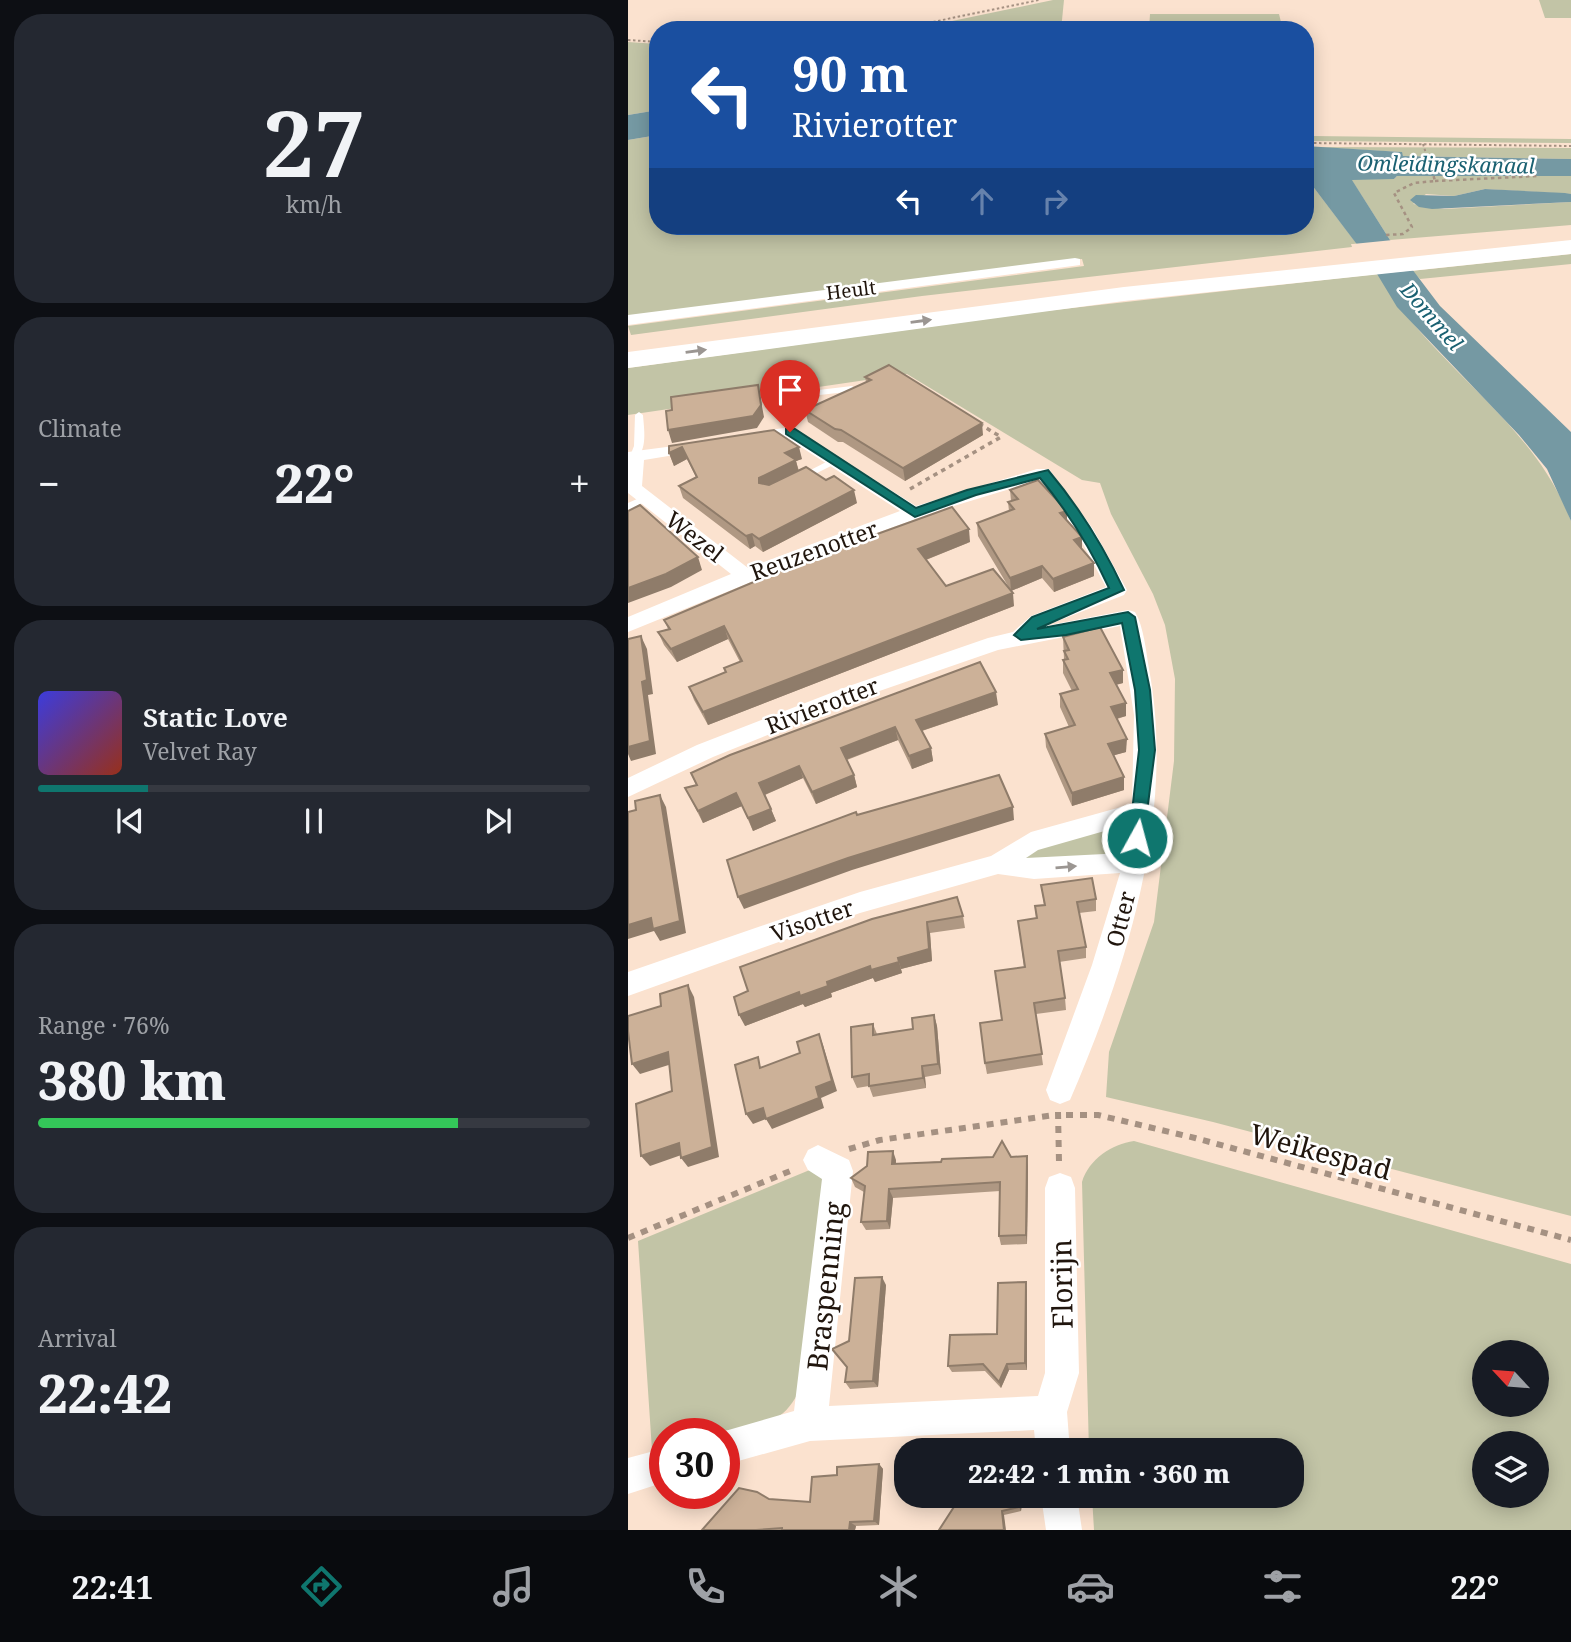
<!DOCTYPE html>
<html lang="en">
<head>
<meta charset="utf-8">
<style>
  body { margin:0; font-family:"Noto Serif",serif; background:#242831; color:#f1f3f6; height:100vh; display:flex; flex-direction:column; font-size:26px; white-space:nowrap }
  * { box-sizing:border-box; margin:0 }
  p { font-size:23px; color:#9ea1a6 }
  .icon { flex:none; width:38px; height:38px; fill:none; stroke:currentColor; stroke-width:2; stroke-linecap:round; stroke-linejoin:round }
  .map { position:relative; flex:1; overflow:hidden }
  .side { display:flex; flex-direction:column; gap:14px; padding:14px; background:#0d0f14; width:628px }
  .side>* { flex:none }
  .banner { position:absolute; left:21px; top:21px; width:665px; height:214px; border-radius:28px; box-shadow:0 4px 18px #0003; background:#1a4fa0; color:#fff; overflow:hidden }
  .needle { width:46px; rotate:296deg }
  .tools { position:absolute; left:844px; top:1340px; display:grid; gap:14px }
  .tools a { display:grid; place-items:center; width:77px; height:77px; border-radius:50%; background:#171b24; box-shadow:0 4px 18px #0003; font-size:35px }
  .speed { position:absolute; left:21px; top:1418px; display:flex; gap:14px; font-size:35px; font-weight:700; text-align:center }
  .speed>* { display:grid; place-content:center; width:91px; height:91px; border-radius:50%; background:#171b24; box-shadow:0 4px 18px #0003; line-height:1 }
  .speed .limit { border:10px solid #d22; background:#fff; color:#111 }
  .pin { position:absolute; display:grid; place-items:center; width:60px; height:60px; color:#fff; margin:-72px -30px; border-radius:50% 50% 50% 0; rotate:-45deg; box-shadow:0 0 7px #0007 }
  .pin .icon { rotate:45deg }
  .me { position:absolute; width:77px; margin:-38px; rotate:7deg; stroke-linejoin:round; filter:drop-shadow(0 0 5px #0008) }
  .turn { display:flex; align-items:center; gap:24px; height:147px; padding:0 28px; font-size:32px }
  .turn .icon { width:91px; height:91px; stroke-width:2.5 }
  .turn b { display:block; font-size:49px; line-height:60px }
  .lanes { display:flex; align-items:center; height:66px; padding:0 28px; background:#0003; justify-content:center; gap:35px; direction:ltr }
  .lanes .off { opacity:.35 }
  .big { font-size:52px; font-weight:800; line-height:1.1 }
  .side .tile { flex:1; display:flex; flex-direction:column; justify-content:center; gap:10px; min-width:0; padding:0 24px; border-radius:28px; background:#242831 }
  .side .dial { align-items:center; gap:0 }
  .dial b { font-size:91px; line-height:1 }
  .song { display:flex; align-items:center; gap:21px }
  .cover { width:84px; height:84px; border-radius:10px; background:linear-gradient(135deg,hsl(240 70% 55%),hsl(10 70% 35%)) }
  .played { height:7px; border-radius:4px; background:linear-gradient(90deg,#0f766e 20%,#363941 20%) }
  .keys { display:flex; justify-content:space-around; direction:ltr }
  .heat { display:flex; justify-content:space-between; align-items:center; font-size:38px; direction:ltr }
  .charge { height:10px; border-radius:5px; background:linear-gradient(90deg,#34c759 76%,#363941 0) }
  .trip { position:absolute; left:266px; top:1438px; width:410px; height:70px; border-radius:28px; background:#171b24; box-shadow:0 4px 18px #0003; font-weight:800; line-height:70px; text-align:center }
  .tab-bar { display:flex; height:112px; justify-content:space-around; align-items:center; background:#090b0e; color:#9ea1a6 }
  .tab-bar .icon { width:49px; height:49px }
  .tab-bar .current { color:#0f766e }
  .tab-bar b { font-size:32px; color:#f1f3f6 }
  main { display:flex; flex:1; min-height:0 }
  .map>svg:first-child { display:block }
</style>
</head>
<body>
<main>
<section class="side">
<div class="tile dial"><b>27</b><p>km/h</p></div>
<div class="tile"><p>Climate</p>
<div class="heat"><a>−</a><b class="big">22°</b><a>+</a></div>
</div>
<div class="tile">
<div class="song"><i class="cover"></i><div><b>Static Love</b><p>Velvet Ray</p></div></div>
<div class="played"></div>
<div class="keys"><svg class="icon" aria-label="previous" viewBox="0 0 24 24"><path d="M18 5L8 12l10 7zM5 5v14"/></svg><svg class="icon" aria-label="pause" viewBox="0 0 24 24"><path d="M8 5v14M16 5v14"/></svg><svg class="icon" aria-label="next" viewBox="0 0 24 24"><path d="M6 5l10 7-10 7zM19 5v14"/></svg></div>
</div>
<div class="tile"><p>Range · 76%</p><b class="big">380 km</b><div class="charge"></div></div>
<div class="tile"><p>Arrival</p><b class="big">22:42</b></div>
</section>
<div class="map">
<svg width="943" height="1530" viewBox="0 0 943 1530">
  <rect width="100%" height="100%" fill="#fbe2cf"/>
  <!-- green -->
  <g fill="#c2c4a6" fill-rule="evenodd">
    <polygon points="425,0 436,0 433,30 281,30"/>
    <polygon points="911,0 943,0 943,18 917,18"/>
    <polygon points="522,14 651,14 655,30 521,30"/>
    <polygon points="0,42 30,44 30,110 0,115"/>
    <polygon points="677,114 684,136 943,139 943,143 677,141"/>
    <polygon points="30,135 30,226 677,226 677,176 729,244 723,244 724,247 294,296 3,335 0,326 456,266 454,259 411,264 0,317 0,140"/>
    <polygon points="685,147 943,148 943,159 775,156 773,152"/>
    <polygon points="769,176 943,176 943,194 857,189 826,196 798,194 785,204 816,209 943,202 943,225 762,240 723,179 766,179"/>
    <polygon points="943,254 943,264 792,279 783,271"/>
    <path d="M750 274C803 366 904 419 943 521V1216L585 1122 478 1097 481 1052 526 922 546 761 547 679 537 625 525 594 483 514 472 483 454 480 279 374 0 415V368L408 312Z"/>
    <polygon points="495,824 499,826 494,855 399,864 396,852"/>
    <path d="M506 1141 943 1264V1530H466L464 1496H663V1451H461L454 1182C461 1159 484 1144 506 1141ZM856 1353H908V1405H856ZM856 1444H908V1496H856Z"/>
    <path d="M201 1162 174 1386C168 1397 162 1409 151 1416 125 1433 67 1433 37 1433V1447L24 1450 10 1241Z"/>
  </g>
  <!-- water -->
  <g fill="#7599a3">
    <polygon points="30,110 30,135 0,140 0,115"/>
    <polygon points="677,146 774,152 775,156 943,159 943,176 769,176 766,179 724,180 762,240 812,306 943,432 943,521 919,469 891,435 769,307 740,259 677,176"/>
    <polygon points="857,189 937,193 943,194 943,202 804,209 791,207 782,200 788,195 826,196"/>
  </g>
  <!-- pier -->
  <polygon fill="#fbe2cf" points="765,240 788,270 746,274 725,244"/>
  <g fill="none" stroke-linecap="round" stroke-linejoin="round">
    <!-- path-far3 -->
    <g stroke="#a59182" stroke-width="2" stroke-dasharray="2.5 2.5" stroke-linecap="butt">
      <polyline points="266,30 411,0"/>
      <polyline points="0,40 30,42"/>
      <polyline points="681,143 943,146"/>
      <polyline points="795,144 803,169"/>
    </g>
    <!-- path-far2 -->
    <g stroke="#a59182" stroke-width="2.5" stroke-dasharray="3.5 3.5" stroke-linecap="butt">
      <polyline points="807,181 909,176"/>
      <polyline points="758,235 775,234 784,227 766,193 786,183 807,181 803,167"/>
    </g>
    <!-- path-far1 -->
    <polyline stroke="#a59182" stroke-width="3.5" stroke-dasharray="4.5 4.5" stroke-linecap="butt" points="282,489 373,437 350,423"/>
    <!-- path -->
    <g stroke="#a59182" stroke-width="6" stroke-dasharray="7 7" stroke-linecap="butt">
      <polyline points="430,1112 431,1162"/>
      <polyline points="438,1115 470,1115 567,1138 943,1240"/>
      <polyline points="221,1149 252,1140 426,1115"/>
      <polyline points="0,1238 167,1169"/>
    </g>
    <!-- lane -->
    <g fill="#fff" fill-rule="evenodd">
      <polygon points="224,386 228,389 227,391 165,398 167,432 162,435 159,434 157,394"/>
      <path d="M11 412 15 415C16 429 20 451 7 459L2 456 6 446 7 415Z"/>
      <polygon points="208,457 213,460 211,462 173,481 167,481 165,479"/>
      <polygon points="18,495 23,498 21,500 0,510 0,503"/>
    </g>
    <!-- street -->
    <g fill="#fff" fill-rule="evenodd">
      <polygon points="447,258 452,259 452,265 0,325 0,315"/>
      <path d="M162 427 288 506 409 469H421L465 529 499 590 496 595 417 626 500 610 507 612C516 627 518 652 521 669 548 813 499 968 442 1100L432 1104 422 1100 418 1090 464 965 492 873 406 879 370 874 232 913 0 996V972L232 892 363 856 403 832 504 804 506 715 492 626 370 650 237 696 85 757 0 797V778L69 745 221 686 360 638 385 632 403 616 478 587 447 529 411 480 316 509 212 546 0 632V617L103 574 0 493V452L77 442 80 446 77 450 16 460 14 486 120 568 272 511 159 438 123 443 114 438 123 433ZM501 824 496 853 398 858 410 850Z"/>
      <polygon points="190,1145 221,1160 225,1171 201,1406 410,1396 417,1373 417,1188 421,1177 432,1173 443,1177 447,1188 451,1373 439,1412 442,1451 408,1451 406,1430 182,1441 96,1465 96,1433 90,1433 166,1411 194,1179 180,1170 175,1160 180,1150"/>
      <polygon points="37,1448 37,1482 0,1494 0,1458"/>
      <polygon points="413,1496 449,1496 454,1530 418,1530"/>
    </g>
    <!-- highway -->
    <polygon fill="#fff" fill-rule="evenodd" points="943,240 943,254 496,301 0,368 0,352 496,287"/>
  </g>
  <!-- wall -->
  <g fill="#af9883">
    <polygon points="237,377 355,435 277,481 215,442 210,442 180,422 177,410 238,382"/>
    <polygon points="41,446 174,459 168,461 171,471 229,503 135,552 127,546 122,549 55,498 51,486 68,477 59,459 46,466 41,453"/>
    <polygon points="382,490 439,520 454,537 454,549 466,576 426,592 414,578 383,591 350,536 349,523 381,511 380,502 383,501"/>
    <polygon points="342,542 298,560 318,586 386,606 80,725 66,700 61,687 98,672 96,668 112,662 100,639 49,662 36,645 30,632 40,629 36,620"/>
    <polygon points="435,637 495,670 495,683 488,685 498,703 498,716 489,719 498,752 486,755 496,790 444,806 418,747 417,734 441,727 432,707 432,694 444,691 435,673 435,660 436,659"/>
    <polygon points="370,705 294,731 303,748 305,761 284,769 270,740 219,760 226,775 229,787 188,804 175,778 137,795 148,821 125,831 114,806 75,823 57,788 68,785 63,773"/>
    <polygon points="413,885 468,899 468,911 451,913 458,947 458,958 431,962 437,998 438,1010 408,1014 415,1065 359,1074 357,1063 396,967 390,921 408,918 407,906 416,905"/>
    <polygon points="335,916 337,928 302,933 304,961 273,969 274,973 247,982 245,978 203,993 204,997 177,1007 175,1004 117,1026 120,991 244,919"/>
    <polygon points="306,1015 309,1026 313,1074 297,1077 298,1088 245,1097 241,1086 229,1088 224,1077 245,1024 249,1034 285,1029"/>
    <polygon points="383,1157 400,1166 399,1244 373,1245 371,1236 372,1191 265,1198 262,1229 238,1230 233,1222 236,1192 227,1187 223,1178 268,1160 268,1164"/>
    <polygon points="258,1285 250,1387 222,1389 217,1382 221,1341"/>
    <polygon points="399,1290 399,1370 381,1370 373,1388 357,1371 324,1372 320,1366 369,1334"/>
    <polygon points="251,1464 255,1469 251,1525 228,1526 227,1530 74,1530 141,1499 182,1502 209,1475"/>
    <polygon points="327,1496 395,1496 393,1511 376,1515"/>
  </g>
  <!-- shaded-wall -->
  <g fill="#8f7c6a">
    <polygon points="130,385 136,417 129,428 44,443 40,430"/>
    <polygon points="354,423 355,435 277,481 275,468"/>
    <polygon points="54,447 59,459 46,466 41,453"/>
    <polygon points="171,447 174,459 168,461 171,473 135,491 131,483 131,478 157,453"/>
    <polygon points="226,490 229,503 135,552 131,539"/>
    <polygon points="439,511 439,524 432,513"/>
    <polygon points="341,529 342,542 292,562 290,549"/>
    <polygon points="124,534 127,546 122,549 118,536"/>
    <polygon points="454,537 454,550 446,540"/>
    <polygon points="70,557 74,570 43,587 0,603 0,588"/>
    <polygon points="466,563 466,576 426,592 425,579"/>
    <polygon points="414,566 414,578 383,591 382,578"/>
    <polygon points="385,593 386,606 80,725 75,712"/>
    <polygon points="96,626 100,639 49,662 43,649"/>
    <polygon points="13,636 19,649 25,694 20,695 28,754 3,761 0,754 0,747 14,682"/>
    <polygon points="495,670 495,683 482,686 482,673"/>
    <polygon points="368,692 370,705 290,732 288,720"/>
    <polygon points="498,703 498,716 483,720 483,707"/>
    <polygon points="267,727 270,740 217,760 213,748"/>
    <polygon points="499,739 498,752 480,757 480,744"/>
    <polygon points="303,748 305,761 284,769 281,756"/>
    <polygon points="171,766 175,778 136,795 131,783"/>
    <polygon points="226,775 229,787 188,804 184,792"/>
    <polygon points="496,777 496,790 444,806 444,793"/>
    <polygon points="108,793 114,806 75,823 70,811"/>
    <polygon points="32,795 38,807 58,933 32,941 26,931 0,939 0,925"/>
    <polygon points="385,807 386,820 224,870 116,909 110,897 220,858"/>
    <polygon points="143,809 148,821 125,831 120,818"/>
    <polygon points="299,922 302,933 304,961 273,969 270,958"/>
    <polygon points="271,962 274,973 247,982 245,978 203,993 204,997 177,1007 175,1004 117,1026 111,1015 242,966"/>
    <polygon points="60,985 66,997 91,1157 60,1167 53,1158"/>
    <polygon points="306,1015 309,1026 313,1074 310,1064"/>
    <polygon points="191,1034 195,1045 209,1091 193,1098 196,1108 144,1129 138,1119 125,1124 118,1114 188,1087"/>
    <polygon points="40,1052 47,1063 12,1074 4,1064"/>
    <polygon points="294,1066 297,1077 298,1088 295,1078"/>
    <polygon points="51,1143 59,1153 22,1166 13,1156"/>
    <polygon points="265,1151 268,1160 267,1174 264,1164"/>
    <polygon points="399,1156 400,1166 399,1244 398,1235"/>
    <polygon points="261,1189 265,1198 262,1229 259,1221"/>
    <polygon points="254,1277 258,1285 250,1387 245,1381"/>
    <polygon points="398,1282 399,1290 399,1370 397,1363"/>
    <polygon points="379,1364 381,1370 373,1388 371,1382"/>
    <polygon points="251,1464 255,1469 251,1525 246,1521"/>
    <polygon points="393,1496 395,1496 393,1511 391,1507"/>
    <polygon points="374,1511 376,1515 378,1530 376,1530"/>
    <polygon points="222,1522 228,1526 227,1530 221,1530"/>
  </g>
  <!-- building -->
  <g fill="#ccb198" stroke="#8f7c6a" stroke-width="2">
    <polygon points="261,365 354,423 275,468 213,430 207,429 177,410 243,380 237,377"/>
    <polygon points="130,385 133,405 125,416 40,430 38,411 44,410 43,397"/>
    <polygon points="146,430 171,447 157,453 168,460 131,478 131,483 141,485 178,467 198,480 206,476 226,490 131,539 124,534 118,536 51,486 69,477 54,447 41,453 41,446"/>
    <polygon points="410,480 439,511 432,513 454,537 446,540 466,563 425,579 414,566 382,578 349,523 386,509 380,502 390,499 382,490"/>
    <polygon points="12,505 70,557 38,574 0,588 0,511"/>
    <polygon points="324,507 341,529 290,549 318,586 365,569 385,593 75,712 61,687 98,672 96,668 114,661 96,626 43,649 30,632 42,629 36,620 180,559"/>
    <polygon points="472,627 495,670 482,673 498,703 483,707 499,739 480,744 496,777 444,793 417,734 447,725 432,694 450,689 435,660 440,659 436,651 441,650 435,637"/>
    <polygon points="13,636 19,680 14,682 22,741 0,747 0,639"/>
    <polygon points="352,662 368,692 288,720 303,748 281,756 267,727 213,748 226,775 184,792 171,766 131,783 143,809 120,818 108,793 70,811 57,788 69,785 63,773 102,755"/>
    <polygon points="371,775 385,807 220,858 110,897 99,860 228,812 229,815"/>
    <polygon points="32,795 52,921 25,929 23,918 0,925 0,812 8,810 7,801"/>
    <polygon points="464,878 468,899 449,902 458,947 430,951 437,998 406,1003 414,1054 357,1063 352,1023 374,1020 367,971 397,967 390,921 409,918 407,906 417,905 413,885"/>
    <polygon points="329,897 335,916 299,922 301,949 270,958 271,962 243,970 242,966 199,982 200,986 172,996 171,992 111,1015 106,997 120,991 112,967 244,919"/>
    <polygon points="60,985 84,1147 53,1158 51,1143 13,1156 8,1104 44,1091 40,1052 4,1064 0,1031 0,1016 33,1006 32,994"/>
    <polygon points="306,1015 310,1064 294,1066 295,1078 241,1086 241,1074 224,1077 223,1027 245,1024 245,1035 285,1029 284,1018"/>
    <polygon points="191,1034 204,1081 188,1087 191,1098 138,1119 135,1108 118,1114 107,1065 130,1057 132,1068 172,1053 169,1042"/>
    <polygon points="374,1141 383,1157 399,1156 398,1235 371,1236 372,1182 261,1189 259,1221 233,1222 237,1186 223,1178 239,1166 240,1152 265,1151 264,1164 313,1162 314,1159 365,1157"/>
    <polygon points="254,1277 245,1381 217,1382 219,1367 204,1349 221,1341 227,1278"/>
    <polygon points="398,1282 397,1363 379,1364 371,1382 355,1364 320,1366 322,1335 369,1334 370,1283"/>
    <polygon points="251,1464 246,1521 222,1522 221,1530 154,1530 154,1528 128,1530 74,1530 111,1488 129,1492 141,1499 182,1502 184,1477 209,1475 209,1467"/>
    <polygon points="333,1496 393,1496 391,1507 374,1511 376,1530 311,1530"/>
  </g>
  <!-- one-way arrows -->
  <defs><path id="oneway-solid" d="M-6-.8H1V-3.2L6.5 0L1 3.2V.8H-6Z" transform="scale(1.75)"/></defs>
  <g fill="#9b9692">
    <use href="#oneway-solid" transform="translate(293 321) rotate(-8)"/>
    <use href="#oneway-solid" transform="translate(68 351) rotate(-8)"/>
    <use href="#oneway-solid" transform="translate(438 867) rotate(-5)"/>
  </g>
  <!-- route -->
  <path fill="#0f766e" stroke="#0a4d48" stroke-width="2" d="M158 429H167L288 508 339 490 420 470C452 508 475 545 496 590L409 629 500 612 507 617 522 690 527 750 515 843H503L501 838 511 750 507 690 494 623 438 635 393 640 386 635 404 617 481 588C462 547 441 513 412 478L348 495 287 517 158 434Z"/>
  <g text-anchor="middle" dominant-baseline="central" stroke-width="5" stroke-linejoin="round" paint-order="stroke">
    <!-- far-street labels -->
    <g font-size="19" fill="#20150d" stroke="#fff">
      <text transform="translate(223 290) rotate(-7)">Heult</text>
    </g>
    <!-- far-water labels -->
    <g font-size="21" font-style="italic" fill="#1a6172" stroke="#fff">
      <text transform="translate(818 164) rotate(1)">Omleidingskanaal</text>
      <text transform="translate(804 316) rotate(49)">Dommel</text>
    </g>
    <!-- street labels -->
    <g font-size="23" fill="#20150d" stroke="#fff">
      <text transform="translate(67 536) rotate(38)">Wezel</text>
      <text transform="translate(186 550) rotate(-20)">Reuzenotter</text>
      <text transform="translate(194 705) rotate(-21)">Rivierotter</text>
      <text transform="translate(492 919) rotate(-76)">Otter</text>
      <text transform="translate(184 920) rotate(-19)">Visotter</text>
    </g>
    <!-- near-street labels -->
    <g font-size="28" fill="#20150d" stroke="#fff">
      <text transform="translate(693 1151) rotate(15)">Weikespad</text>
      <text transform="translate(433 1284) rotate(-91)">Florijn</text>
      <text transform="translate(197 1286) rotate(-84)">Braspenning</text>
    </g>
  </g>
</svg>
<div class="tools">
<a><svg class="needle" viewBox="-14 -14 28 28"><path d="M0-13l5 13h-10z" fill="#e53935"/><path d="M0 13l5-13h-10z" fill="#9ea1a6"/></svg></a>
<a><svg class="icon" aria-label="layers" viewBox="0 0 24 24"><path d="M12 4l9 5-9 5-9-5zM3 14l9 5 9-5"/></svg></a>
</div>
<div class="speed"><div class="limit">30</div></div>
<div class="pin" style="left:162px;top:432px;background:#d93025"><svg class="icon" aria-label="arrive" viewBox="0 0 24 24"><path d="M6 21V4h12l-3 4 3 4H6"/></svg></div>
<svg class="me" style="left:509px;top:838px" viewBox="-20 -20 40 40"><circle r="17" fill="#0f766e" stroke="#fff" stroke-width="3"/><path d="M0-11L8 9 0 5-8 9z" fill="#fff"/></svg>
<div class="trip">22:42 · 1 min · 360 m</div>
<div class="banner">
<div class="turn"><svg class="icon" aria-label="left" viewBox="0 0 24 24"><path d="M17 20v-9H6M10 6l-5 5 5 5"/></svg><div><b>90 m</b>Rivierotter</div></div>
<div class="lanes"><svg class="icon" aria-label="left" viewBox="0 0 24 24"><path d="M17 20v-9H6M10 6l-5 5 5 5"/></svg><svg class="icon off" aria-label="ahead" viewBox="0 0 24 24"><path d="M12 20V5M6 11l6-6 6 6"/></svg><svg class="icon off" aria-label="right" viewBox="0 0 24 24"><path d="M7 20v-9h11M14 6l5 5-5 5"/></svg></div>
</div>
</div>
</main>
<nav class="tab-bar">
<b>22:41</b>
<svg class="icon current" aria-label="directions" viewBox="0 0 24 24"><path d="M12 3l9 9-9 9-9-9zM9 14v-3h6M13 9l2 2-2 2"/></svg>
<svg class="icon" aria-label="music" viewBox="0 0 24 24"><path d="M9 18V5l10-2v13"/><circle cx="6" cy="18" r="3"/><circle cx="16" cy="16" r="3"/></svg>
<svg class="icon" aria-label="phone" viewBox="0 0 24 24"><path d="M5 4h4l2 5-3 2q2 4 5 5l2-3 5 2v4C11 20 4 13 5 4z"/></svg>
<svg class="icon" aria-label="climate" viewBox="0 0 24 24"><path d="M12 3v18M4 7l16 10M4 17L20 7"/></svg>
<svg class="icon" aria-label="car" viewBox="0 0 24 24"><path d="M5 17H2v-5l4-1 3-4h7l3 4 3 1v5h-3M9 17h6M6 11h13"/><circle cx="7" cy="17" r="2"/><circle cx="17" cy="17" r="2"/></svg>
<svg class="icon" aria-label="filters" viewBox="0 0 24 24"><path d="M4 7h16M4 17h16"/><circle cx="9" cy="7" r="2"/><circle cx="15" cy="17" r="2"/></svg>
<b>22°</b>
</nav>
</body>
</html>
